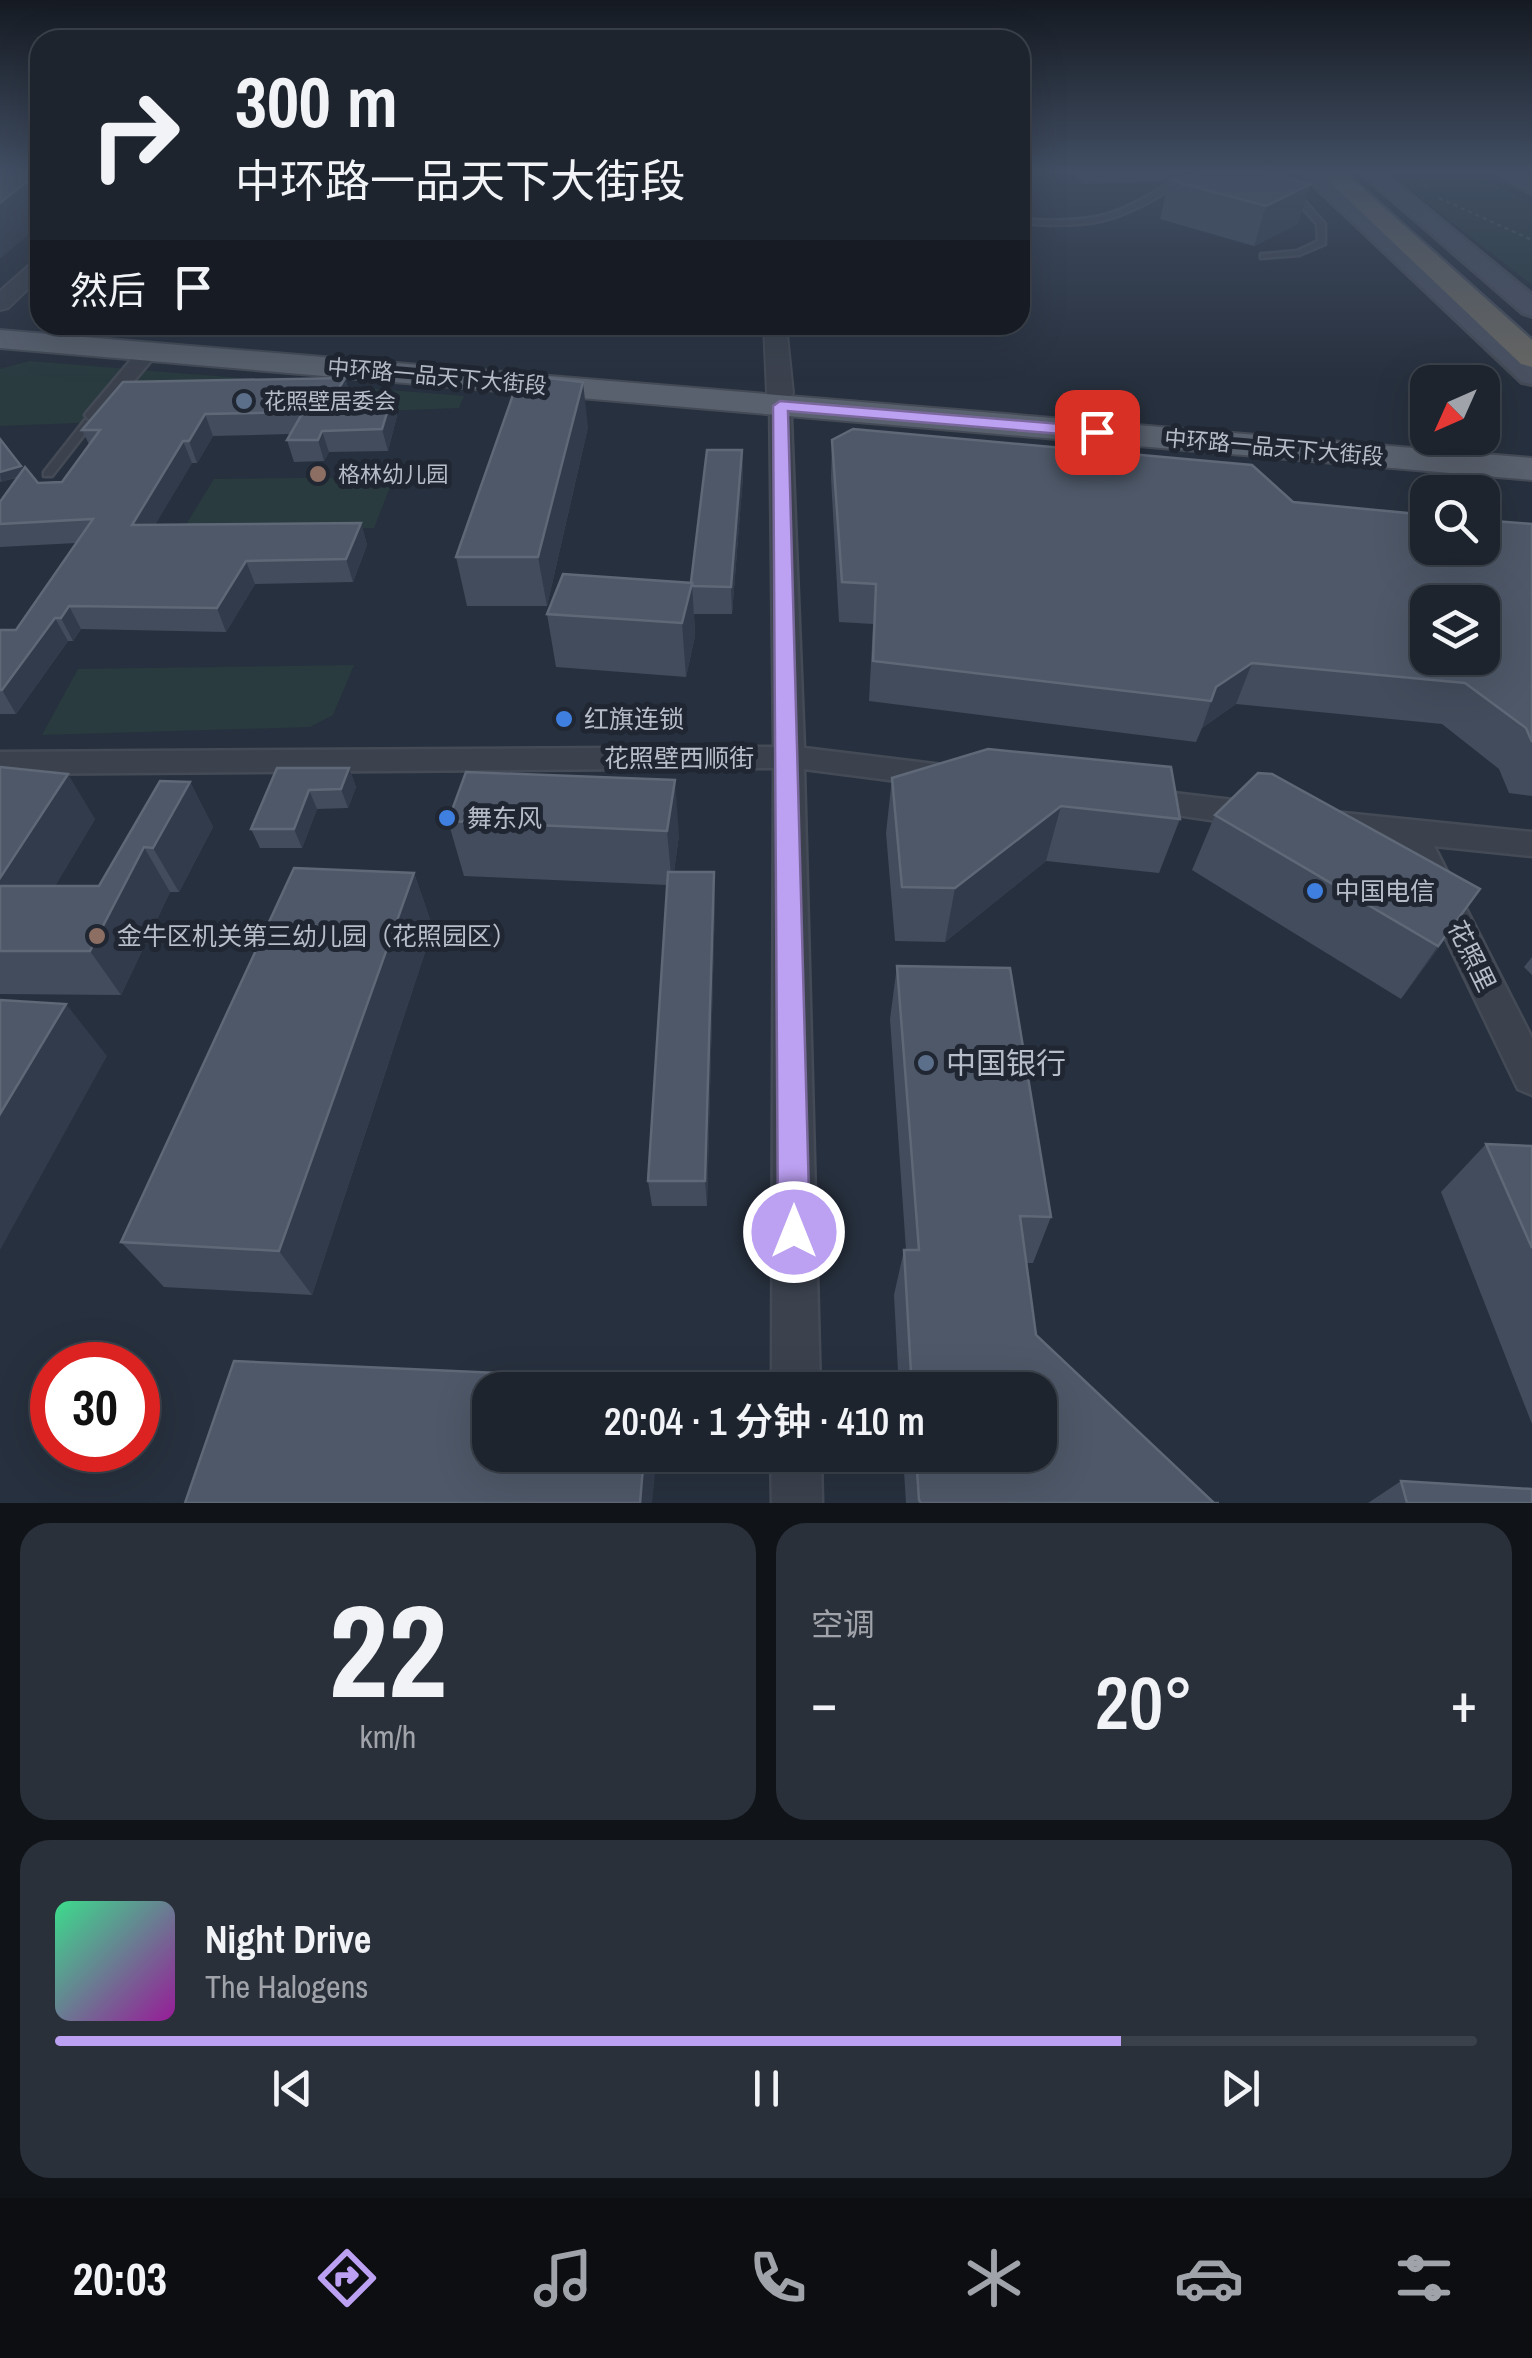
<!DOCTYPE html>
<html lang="zh">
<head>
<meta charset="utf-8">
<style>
  body { margin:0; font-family:"Archivo Narrow","Noto Sans SC",sans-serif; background:#2a303a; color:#f1f3f6; height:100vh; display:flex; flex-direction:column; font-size:38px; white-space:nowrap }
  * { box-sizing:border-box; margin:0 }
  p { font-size:32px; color:#a0a4aa }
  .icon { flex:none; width:55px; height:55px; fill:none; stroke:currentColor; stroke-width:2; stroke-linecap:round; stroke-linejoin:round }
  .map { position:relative; height:1503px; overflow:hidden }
  .side { display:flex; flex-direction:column; gap:20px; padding:20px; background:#101419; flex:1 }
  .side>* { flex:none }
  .banner { position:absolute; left:30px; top:30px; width:1000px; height:305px; border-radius:30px; box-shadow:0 10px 40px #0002,0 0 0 2px #3b414a; background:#1d242e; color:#f1f3f6; overflow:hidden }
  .needle { width:65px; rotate:225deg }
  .tools { position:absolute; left:1410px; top:365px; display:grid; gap:20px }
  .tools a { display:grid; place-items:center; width:90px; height:90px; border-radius:20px; background:#1d242e; box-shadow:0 10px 40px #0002,0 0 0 2px #3b414a; font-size:50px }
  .speed { position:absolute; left:30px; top:1342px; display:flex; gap:20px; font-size:50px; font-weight:700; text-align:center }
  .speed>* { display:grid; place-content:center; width:130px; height:130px; border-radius:50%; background:#1d242e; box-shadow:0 10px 40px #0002,0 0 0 2px #3b414a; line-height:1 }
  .speed .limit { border:15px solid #d22; background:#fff; color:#111 }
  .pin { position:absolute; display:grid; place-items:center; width:85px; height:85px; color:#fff; margin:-42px; border-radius:20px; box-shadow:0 5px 15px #0006 }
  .me { position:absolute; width:110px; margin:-55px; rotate:0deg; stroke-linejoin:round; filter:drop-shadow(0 0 8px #0008) }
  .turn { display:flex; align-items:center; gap:35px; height:210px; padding:0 40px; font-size:45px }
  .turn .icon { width:130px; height:130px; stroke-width:2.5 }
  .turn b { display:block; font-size:70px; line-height:85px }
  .then { display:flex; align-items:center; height:95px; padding:0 40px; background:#0003; gap:20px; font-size:38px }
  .big { font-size:75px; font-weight:600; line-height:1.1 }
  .side .widget { flex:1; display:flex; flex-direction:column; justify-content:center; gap:15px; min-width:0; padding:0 35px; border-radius:30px; background:#2a303a }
  .side .dial { align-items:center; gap:0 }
  .dial b { font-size:130px; line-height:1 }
  .song { display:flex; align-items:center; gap:30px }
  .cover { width:120px; height:120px; border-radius:15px; background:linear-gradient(135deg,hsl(150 70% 55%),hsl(300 70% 35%)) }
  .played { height:10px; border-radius:5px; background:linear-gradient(90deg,#bca0f2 75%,#3b414a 75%) }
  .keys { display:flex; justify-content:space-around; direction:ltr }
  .heat { display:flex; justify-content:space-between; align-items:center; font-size:55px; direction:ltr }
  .side .tiles { flex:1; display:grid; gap:20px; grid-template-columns:1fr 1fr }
  .widget:last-child { grid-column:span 2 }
  .trip { position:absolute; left:472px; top:1372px; width:585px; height:100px; border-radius:30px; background:#1d242e; box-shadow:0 10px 40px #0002,0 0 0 2px #3b414a; font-weight:600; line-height:100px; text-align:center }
  .menu { display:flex; height:160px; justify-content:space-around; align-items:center; background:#0c0e12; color:#a0a4aa }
  .menu .icon { width:70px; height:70px }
  .menu .on { color:#bca0f2 }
  .menu b { font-size:45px; color:#f1f3f6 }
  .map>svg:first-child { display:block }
</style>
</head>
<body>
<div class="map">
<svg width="1532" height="1503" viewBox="0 0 1532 1503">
  <rect width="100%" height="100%" fill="#27303e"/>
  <!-- green -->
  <g fill="#293b3f">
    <polygon points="1385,170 1465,170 1532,204 1532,285"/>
    <polygon points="29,361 464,396 459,408 0,426 0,369"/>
    <polygon points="394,477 374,528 182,531 214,479"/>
    <polygon points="354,665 333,715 310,727 42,735 78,669"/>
  </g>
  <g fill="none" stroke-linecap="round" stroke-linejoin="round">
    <defs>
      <g id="service">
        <path d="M1169 170H1175L1177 185C1119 223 1088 229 1020 223V219C1086 224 1115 219 1170 182Z"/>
        <polygon points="1269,170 1276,170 1325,224 1325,244 1299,255 1261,258 1261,254 1264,254 1297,251 1318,241 1317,224"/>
        <polygon points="85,420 94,422 52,476 44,476 44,472"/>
      </g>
      <g id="minor">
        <polygon points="148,346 155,348 155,356 102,419 88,419 85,415 88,411 141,348"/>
        <polygon points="780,387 790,393 804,748 951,766 962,769 966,777 962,785 951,788 804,769 820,1390 772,1390 774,768 0,774 0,752 774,747 770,393"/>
        <polygon points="1140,789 1258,803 1269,807 1274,815 1269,823 1258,827 1129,808 1124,800 1129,792"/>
        <polygon points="1334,812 1532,832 1532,856 1434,846 1532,1038 1532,1095 1518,1089 1400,843 1323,832 1318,824 1323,816"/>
        <polygon points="771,1455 821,1455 822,1503 772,1503"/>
      </g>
      <g id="tertiary">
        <polygon points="40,260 40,277 8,308 0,310 0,291 33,262"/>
        <polygon points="764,325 786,325 793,393 789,398 771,398 767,393"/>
      </g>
      <g id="secondary">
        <polygon points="1298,170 1319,170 1532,361 1532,384 1522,382"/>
        <polygon points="1358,170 1380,170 1532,295 1532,316 1523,313"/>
        <polygon points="1490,170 1515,170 1532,179 1532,193"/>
      </g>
      <polygon id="primary" points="0,330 1532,458 1532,480 0,348"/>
      <polygon id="trunk" points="1317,170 1342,170 1532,340 1532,367 1521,364"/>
    </defs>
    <!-- service casing -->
    <use href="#service" stroke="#444b57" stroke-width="5"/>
    <!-- minor casing -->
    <use href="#minor" stroke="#444b57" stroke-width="5"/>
    <!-- tertiary casing -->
    <use href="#tertiary" stroke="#444b57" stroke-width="4"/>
    <!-- secondary casing -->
    <use href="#secondary" stroke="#444b57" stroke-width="6"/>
    <!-- primary casing -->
    <use href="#primary" stroke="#444b57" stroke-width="4"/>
    <!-- trunk casing -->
    <use href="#trunk" stroke="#464d59" stroke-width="5"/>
    <!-- path -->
    <g stroke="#425457" stroke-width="2.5" stroke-dasharray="4 4" stroke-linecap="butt">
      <polyline points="1418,170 1427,188"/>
      <polyline points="1439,198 1532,240"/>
    </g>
    <!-- service -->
    <use href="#service" fill="#3b424e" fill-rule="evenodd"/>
    <!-- minor -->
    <use href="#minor" fill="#3b424e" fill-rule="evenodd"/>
    <!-- tertiary -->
    <use href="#tertiary" fill="#3b424e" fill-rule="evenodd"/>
    <!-- secondary -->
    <use href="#secondary" fill="#495161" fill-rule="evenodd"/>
    <!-- primary -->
    <use href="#primary" fill="#59616e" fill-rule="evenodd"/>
    <!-- trunk -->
    <use href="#trunk" fill="#666663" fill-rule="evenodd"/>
  </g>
  <!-- wall -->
  <g fill="#424c5c">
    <polygon points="1070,170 1167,170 1165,181 1084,184"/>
    <polygon points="1211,170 1298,224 1254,246 1160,219 1169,180"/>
    <polygon points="381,325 456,325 447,337 382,333"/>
    <polygon points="345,378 351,397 392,396 397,416 388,451 329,452 324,461 294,462 287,440 290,434 213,436 197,463 192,463 155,524 361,523 367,545 353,582 255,584 226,632 81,629 73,641 68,641 16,714 0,714 0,630 16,630 76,543 0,547 0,502 19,477 0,482 0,439 23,470 38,483 62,482 89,444 82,430"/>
    <polygon points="588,427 547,606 467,606 456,557"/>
    <polygon points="832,440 1293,502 1532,524 1532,796 1509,793 1499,769 1442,724 1236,704 1202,728 1196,742 869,701 873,624 839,622 831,478"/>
    <polygon points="742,450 743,476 732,614 694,614 695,636 686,677 556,667 547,614 691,582"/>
    <polygon points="0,767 95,819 55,886 99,886 190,782 213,827 179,892 170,892 121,995 0,994"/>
    <polygon points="277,768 349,768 356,787 348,808 317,809 302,848 260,848 251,829"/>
    <polygon points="466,772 679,835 674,872 715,900 707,1206 652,1206 648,1181 667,885 464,876 448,821"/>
    <polygon points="892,778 1180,819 1159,873 1046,861 945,942 895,941 886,833"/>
    <polygon points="1215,815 1442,943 1401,999 1192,870"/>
    <polygon points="414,873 433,928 312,1295 164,1287 121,1242"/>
    <polygon points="1532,957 1532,975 1524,967"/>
    <polygon points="897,966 1051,1217 1033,1263 1026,1263 1036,1335 1214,1503 1219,1503 906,1503 903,1455 1040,1455 1040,1390 899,1390 894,1295 904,1250 906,1250 890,1019"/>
    <polygon points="1486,1144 1532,1146 1532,1424 1441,1192"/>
    <polygon points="1401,1481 1532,1503 1368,1503"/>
  </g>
  <!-- shaded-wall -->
  <g fill="#323b4b">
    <polygon points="40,170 40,225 0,259 0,203"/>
    <polygon points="1311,184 1298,224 1254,246 1266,206"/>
    <polygon points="444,325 456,325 447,337"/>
    <polygon points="345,378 351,398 333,398"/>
    <polygon points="583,382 588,427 547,606 538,557"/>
    <polygon points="392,396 397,416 388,451 382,429"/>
    <polygon points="205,414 213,436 197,463 189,441"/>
    <polygon points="322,431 329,452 324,461 318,440"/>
    <polygon points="183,441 192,463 142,547 132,525"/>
    <polygon points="742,450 743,476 732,614 731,587"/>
    <polygon points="21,466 25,474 1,482 0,472"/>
    <polygon points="361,523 367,545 353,582 346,559"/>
    <polygon points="246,561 255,584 226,632 217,608"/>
    <polygon points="692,583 695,636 686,677 682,623"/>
    <polygon points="69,606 81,629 73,641 61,618"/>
    <polygon points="55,618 68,641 16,714 2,690"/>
    <polygon points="1252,663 1236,704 1202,728 1216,687"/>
    <polygon points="349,768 356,787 348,808 341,789"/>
    <polygon points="68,774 95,819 29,930 0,892 0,878"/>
    <polygon points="675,780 679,835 672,886 667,831"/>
    <polygon points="190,782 213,827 179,892 153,848"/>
    <polygon points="309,790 317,809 302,848 294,829"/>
    <polygon points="1061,806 1046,861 945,942 955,888"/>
    <polygon points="144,847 170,892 121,995 90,951"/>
    <polygon points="714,872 715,900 707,1206 705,1181"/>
    <polygon points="414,873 433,928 312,1295 279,1251"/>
    <polygon points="1480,889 1442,943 1401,999 1438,946"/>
    <polygon points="66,1004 107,1056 0,1250 0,1114"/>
    <polygon points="644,1455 657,1455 652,1503 640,1503"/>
  </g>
  <!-- building -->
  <g fill="#4e5868" stroke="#5f6877" stroke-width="2.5" fill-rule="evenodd">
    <polygon points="0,170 40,170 40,171 0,203"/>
    <polygon points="1211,170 1254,170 1311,184 1266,206 1169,180"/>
    <polygon points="520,375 583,382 538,557 456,557"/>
    <polygon points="345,378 333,398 392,396 382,429 322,431 318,440 287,440 303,412 205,414 189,441 183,441 132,525 361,523 346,559 246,561 217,608 69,606 61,618 55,618 2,690 0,690 0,630 16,630 93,519 0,524 0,502 25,467 38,483 62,482 100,430 82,430 123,382"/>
    <path d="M853 429 1252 465 1293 502 1428 515V548H1482V520L1532 524V742L1526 728 1465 683 1252 663 1216 687 1211 701 873 661 876 584 842 582 832 440ZM1428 602H1482V658H1428Z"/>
    <polygon points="0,439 21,466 0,472"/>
    <polygon points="707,450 742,450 731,587 693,586 692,583 691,582"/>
    <polygon points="563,574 692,583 682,623 547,614"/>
    <polygon points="988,749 1171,767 1180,819 1061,806 955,888 902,887 892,778"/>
    <polygon points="0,767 68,774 0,878"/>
    <polygon points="277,768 349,768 341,789 309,790 294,829 251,829"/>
    <polygon points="466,772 675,780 667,831 448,821"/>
    <polygon points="1258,773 1272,774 1480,889 1438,946 1215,815"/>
    <polygon points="160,781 190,782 153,848 144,847 90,951 0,951 0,886 99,886"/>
    <polygon points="294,868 414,873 279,1251 121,1242"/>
    <polygon points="668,872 714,872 705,1181 648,1181"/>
    <polygon points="897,966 1010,968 1051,1217 1020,1216 1036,1335 1214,1503 1219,1503 921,1503 919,1500 916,1455 1040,1455 1040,1390 912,1390 904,1250 919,1250"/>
    <polygon points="0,1000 66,1004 0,1114"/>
    <polygon points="1486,1144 1532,1146 1532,1248"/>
    <polygon points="234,1361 652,1380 651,1390 490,1390 490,1455 644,1455 640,1503 185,1503"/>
    <polygon points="1401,1481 1532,1489 1532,1503 1407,1503"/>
  </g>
  <!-- sky -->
  <linearGradient id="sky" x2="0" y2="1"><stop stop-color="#151a22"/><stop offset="0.45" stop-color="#414e63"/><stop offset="1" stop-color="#414e63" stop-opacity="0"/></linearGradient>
  <rect width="1532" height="380" fill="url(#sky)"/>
  <!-- route -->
  <polygon fill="#bca0f2" stroke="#7a689d" stroke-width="2.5" points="780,401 1097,427 1105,432 1097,437 788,411 810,1232 806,1243 794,1248 782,1243 778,1232 773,406"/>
  <!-- markers -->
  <g fill="#5c6f8a" stroke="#202733" stroke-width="4">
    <circle cx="244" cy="401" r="10"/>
    <circle cx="926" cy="1063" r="10"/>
  </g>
  <g fill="#8d6e63" stroke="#202733" stroke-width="4">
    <circle cx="318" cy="474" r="10"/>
    <circle cx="97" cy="936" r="10"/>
  </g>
  <g fill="#3f7fe0" stroke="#202733" stroke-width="4">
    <circle cx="564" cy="719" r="10"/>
    <circle cx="447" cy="818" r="10"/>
    <circle cx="1315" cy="891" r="10"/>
  </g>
  <g text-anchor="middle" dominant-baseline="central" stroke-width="10" stroke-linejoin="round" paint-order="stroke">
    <!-- far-street labels -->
    <g font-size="22" fill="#b7bdc9" stroke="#202733">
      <text transform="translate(437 376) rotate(5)">中环路一品天下大街段</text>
      <text transform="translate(1274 447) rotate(5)">中环路一品天下大街段</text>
    </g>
    <!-- far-poi labels -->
    <g font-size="22" fill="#b7bdc9" stroke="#202733" text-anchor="start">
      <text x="264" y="401">花照壁居委会</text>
      <text x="338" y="474">格林幼儿园</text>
    </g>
    <!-- poi labels -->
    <g font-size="25" fill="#b7bdc9" stroke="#202733" text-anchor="start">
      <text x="584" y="719">红旗连锁</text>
      <text x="467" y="818">舞东风</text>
      <text x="1335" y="891">中国电信</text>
      <text x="117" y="936">金牛区机关第三幼儿园（花照园区）</text>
    </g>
    <!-- street labels -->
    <g font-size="25" fill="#b7bdc9" stroke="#202733">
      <text x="679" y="758">花照壁西顺街</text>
      <text transform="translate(1472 956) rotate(64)">花照里</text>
    </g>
    <!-- near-poi labels -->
    <g font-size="30" fill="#b7bdc9" stroke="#202733" text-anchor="start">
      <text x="946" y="1063">中国银行</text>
    </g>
  </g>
</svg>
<div class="tools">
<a><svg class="needle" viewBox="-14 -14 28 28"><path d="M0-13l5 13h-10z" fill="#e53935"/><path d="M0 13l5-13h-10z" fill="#a0a4aa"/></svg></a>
<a><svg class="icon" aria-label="search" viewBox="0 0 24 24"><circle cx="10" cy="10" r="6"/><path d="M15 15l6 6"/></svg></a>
<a><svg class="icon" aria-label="layers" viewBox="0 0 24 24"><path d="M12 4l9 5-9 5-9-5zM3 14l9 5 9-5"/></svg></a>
</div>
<div class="speed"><div class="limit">30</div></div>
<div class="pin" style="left:1097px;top:432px;background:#d93025"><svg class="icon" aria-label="arrive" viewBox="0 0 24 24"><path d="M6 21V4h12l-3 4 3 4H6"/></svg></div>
<svg class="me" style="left:794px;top:1232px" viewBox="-20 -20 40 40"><circle r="17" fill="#bca0f2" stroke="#fff" stroke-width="3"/><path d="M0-11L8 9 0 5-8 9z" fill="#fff"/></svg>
<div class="trip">20:04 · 1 分钟 · 410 m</div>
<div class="banner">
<div class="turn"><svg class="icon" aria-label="right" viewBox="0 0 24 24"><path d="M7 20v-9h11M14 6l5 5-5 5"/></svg><div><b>300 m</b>中环路一品天下大街段</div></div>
<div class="then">然后<svg class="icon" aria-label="arrive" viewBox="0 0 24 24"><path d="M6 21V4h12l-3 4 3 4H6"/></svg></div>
</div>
</div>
<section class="side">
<div class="tiles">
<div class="widget dial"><b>22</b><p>km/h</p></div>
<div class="widget"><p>空调</p>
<div class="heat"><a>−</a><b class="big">20°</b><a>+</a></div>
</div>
<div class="widget">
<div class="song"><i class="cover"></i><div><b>Night Drive</b><p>The Halogens</p></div></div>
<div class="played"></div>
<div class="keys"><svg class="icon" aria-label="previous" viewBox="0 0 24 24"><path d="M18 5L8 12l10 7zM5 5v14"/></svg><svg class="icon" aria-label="pause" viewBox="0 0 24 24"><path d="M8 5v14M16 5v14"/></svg><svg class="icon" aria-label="next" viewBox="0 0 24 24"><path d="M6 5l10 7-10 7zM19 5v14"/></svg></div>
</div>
</div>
</section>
<nav class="menu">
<b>20:03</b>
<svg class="icon on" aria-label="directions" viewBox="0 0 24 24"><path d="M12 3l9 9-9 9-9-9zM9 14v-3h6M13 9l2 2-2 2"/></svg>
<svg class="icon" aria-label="music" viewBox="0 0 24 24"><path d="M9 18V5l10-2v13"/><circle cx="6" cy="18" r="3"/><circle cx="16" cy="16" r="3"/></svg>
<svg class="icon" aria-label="phone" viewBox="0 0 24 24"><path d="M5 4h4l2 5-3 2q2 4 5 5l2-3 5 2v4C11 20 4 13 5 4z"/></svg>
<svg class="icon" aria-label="climate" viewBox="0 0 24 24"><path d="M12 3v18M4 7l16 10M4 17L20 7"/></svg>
<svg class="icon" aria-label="car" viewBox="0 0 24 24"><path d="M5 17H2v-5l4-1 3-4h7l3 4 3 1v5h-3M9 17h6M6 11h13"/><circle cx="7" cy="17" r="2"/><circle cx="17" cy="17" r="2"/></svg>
<svg class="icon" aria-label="filters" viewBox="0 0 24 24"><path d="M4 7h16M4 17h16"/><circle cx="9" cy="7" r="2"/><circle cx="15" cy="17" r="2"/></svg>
</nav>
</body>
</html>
